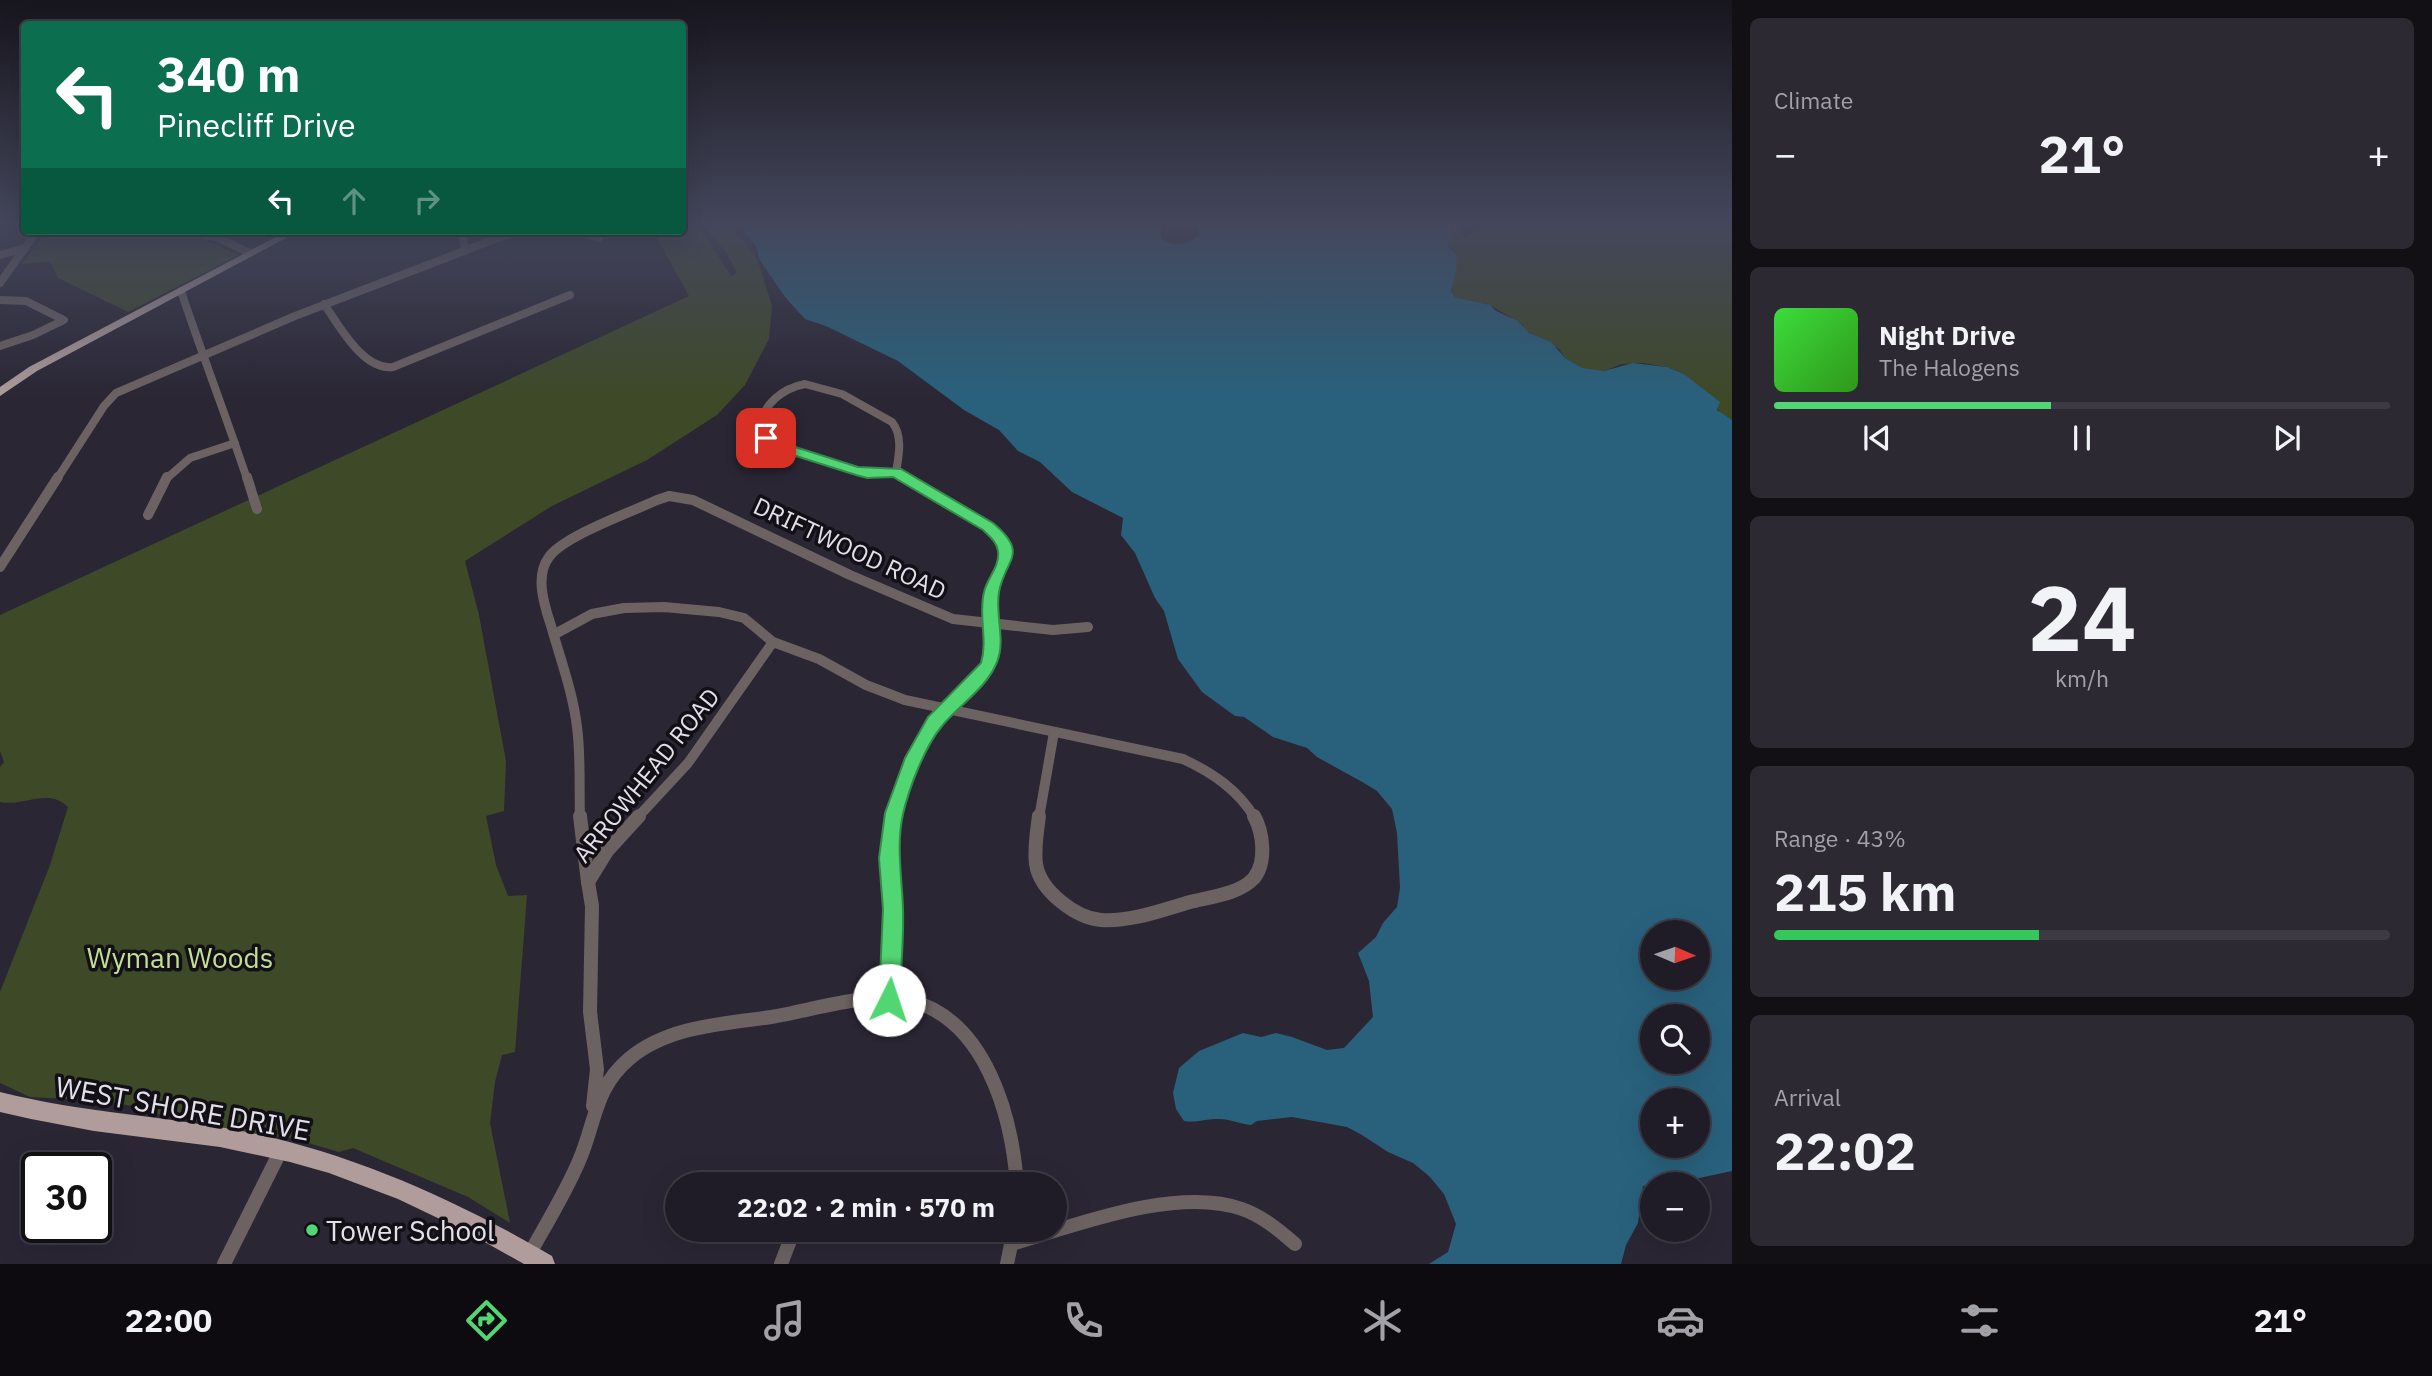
<!DOCTYPE html>
<html lang="en">
<head>
<meta charset="utf-8">
<style>
  body { margin:0; font-family:"IBM Plex Sans",sans-serif; background:#2d2933; color:#f1f3f6; height:100vh; display:flex; flex-direction:column; font-size:26px; white-space:nowrap }
  * { box-sizing:border-box; margin:0 }
  p { font-size:23px; color:#a2a1a7 }
  .icon { flex:none; width:38px; height:38px; fill:none; stroke:currentColor; stroke-width:2; stroke-linecap:round; stroke-linejoin:round }
  .map { position:relative; flex:1; overflow:hidden }
  .side { display:flex; flex-direction:column; gap:18px; padding:18px; background:#120f15; width:700px }
  .side>* { flex:none }
  .hud { position:absolute; left:21px; top:21px; width:665px; height:214px; border-radius:7px; box-shadow:0 7px 28px #0002,0 0 0 2px #3d3a44; background:#0b6e4f; color:#fff; overflow:hidden }
  .needle { width:46px; rotate:92deg }
  .tools { position:absolute; left:1640px; top:920px; display:grid; gap:14px }
  .tools a { display:grid; place-items:center; width:70px; height:70px; border-radius:50%; background:#201c27; box-shadow:0 7px 28px #0002,0 0 0 2px #3d3a44; font-size:35px }
  .speed { position:absolute; left:21px; top:1152px; display:flex; gap:14px; font-size:35px; font-weight:700; text-align:center }
  .speed>* { display:grid; place-content:center; width:91px; height:91px; border-radius:50%; background:#201c27; box-shadow:0 7px 28px #0002,0 0 0 2px #3d3a44; line-height:1 }
  .speed .limit { border:4px solid #111; border-radius:10px; background:#fff; color:#111 }
  .pin { position:absolute; display:grid; place-items:center; width:60px; height:60px; color:#fff; margin:-30px; border-radius:14px; box-shadow:0 4px 10px #0006 }
  .me { position:absolute; width:77px; margin:-38px; rotate:4deg; stroke-linejoin:round; filter:drop-shadow(0 0 5px #0008) }
  .turn { display:flex; align-items:center; gap:24px; height:147px; padding:0 21px; font-size:32px }
  .turn .icon { width:91px; height:91px; stroke-width:2.5 }
  .turn b { display:block; font-size:49px; line-height:60px }
  .lanes { display:flex; align-items:center; height:66px; padding:0 21px; background:#0003; justify-content:center; gap:35px; direction:ltr }
  .lanes .off { opacity:.35 }
  .big { font-size:52px; font-weight:700; line-height:1.1 }
  .side .tile { flex:1; display:flex; flex-direction:column; justify-content:center; gap:10px; min-width:0; padding:0 24px; border-radius:10px; background:#2d2933 }
  .side .dial { align-items:center; gap:0 }
  .dial b { font-size:91px; line-height:1 }
  .song { display:flex; align-items:center; gap:21px }
  .cover { width:84px; height:84px; border-radius:10px; background:linear-gradient(135deg,hsl(120 70% 55%),hsl(110 70% 35%)) }
  .played { height:7px; border-radius:4px; background:linear-gradient(90deg,#52d673 45%,#3d3a44 45%) }
  .keys { display:flex; justify-content:space-around; direction:ltr }
  .heat { display:flex; justify-content:space-between; align-items:center; font-size:38px; direction:ltr }
  .charge { height:10px; border-radius:5px; background:linear-gradient(90deg,#34c759 43%,#3d3a44 0) }
  .trip { position:absolute; left:665px; top:1172px; width:402px; height:70px; border-radius:35px; background:#201c27; box-shadow:0 7px 28px #0002,0 0 0 2px #3d3a44; font-weight:700; line-height:70px; text-align:center }
  .dock { display:flex; height:112px; justify-content:space-around; align-items:center; background:#0d0b10; color:#a2a1a7 }
  .dock .icon { width:49px; height:49px }
  .dock .selected { color:#52d673 }
  .dock b { font-size:32px; color:#f1f3f6 }
  main { display:flex; flex:1; min-height:0 }
  .map>svg:first-child { display:block }
</style>
</head>
<body>
<main>
<div class="map">
<svg width="1732" height="1264" viewBox="0 0 1732 1264">
  <rect width="100%" height="100%" fill="#2a2634"/>
  <!-- green -->
  <g fill="#3e4928">
    <path d="M683 221H690L703 232 731 276 737 273 726 252 700 221H723L747 245 757 258 772 306 769 339 745 385 717 415 647 460 552 506 465 561 479 615 506 761 504 811 486 816 496 865 508 896 527 895 515 1052 502 1055 495 1082 490 1123 510 1223 468 1197 353 1148 339 1152 291 1138 211 1129 187 1116 156 1114 144 1108 102 1101 30 1097 0 1083V992L50 865 68 807C49 787 23 807 0 802V767L4 762 0 751V615L689 296 653 231H682Z"/>
    <polygon points="1439,221 1454,221 1465,238 1494,221 1732,221 1732,420 1720,413 1711,397 1684,374 1667,367 1643,363 1622,364 1604,371 1583,369 1565,358 1559,349 1526,331 1522,324 1490,305 1455,297 1451,291 1457,267 1453,250 1445,245"/>
    <polygon points="47,231 185,231 239,255 128,312 58,278 50,262 22,264"/>
  </g>
  <!-- water -->
  <path fill="#29617c" fill-rule="evenodd" d="M741 221H1158L1161 223V238C1174 248 1188 245 1200 234L1195 221H1450V235L1453 238 1447 246 1456 254 1457 267 1451 291 1455 297 1490 305 1496 311 1518 321 1529 333 1551 342 1565 358 1582 368 1604 371 1633 363 1667 367 1684 374 1720 402 1717 410 1732 420V1171L1690 1180 1643 1186 1638 1223 1626 1245 1621 1264H1429L1448 1252 1456 1224 1444 1194 1429 1176 1413 1163 1388 1152 1362 1135 1347 1127 1292 1117 1257 1121 1251 1125C1240 1124 1228 1118 1217 1119 1205 1119 1197 1123 1184 1121L1176 1109 1173 1093 1179 1068 1199 1051 1243 1033 1261 1037 1276 1033 1292 1037 1327 1050 1344 1048 1373 1017 1369 981 1358 953 1376 937 1383 923 1397 907 1400 888 1397 833 1392 809 1377 791 1364 783 1317 757 1307 748 1273 737 1244 717 1235 716 1202 692 1178 659 1164 611 1155 598 1135 553 1121 535 1123 518 1072 492 1040 462 1018 451 999 430 964 410 898 361 826 326 805 319 785 297 759 259 757 248 747 235ZM1652 933H1698V978H1652ZM1652 1017H1698V1062H1652ZM1652 1101H1698V1146H1652Z"/>
  <g fill="none" stroke-linecap="round" stroke-linejoin="round">
    <!-- minor-far2 -->
    <g stroke="#6c6262" stroke-width="8">
      <polyline points="202,231 204,235 216,237 250,253"/>
      <polyline points="462,231 465,250"/>
      <polyline points="584,231 599,238"/>
      <polyline points="0,255 25,248"/>
      <polyline points="0,283 37,231"/>
      <path d="M181 291C202 354 226 416 247 479"/>
      <polyline points="0,300 26,301 64,320 33,335 0,346"/>
      <path d="M324 304C339 325 363 371 393 367L570 295"/>
      <path d="M805 384 842 394 892 422C903 436 899 455 896 472L867 473 781 447 771 442 761 428C761 404 784 388 805 384Z"/>
      <polyline points="896,472 908,479"/>
      <polyline points="57,479 104,406 116,393 295,316 516,231"/>
      <polyline points="166,479 190,458 235,443"/>
    </g>
    <!-- minor-far1 -->
    <g stroke="#6c6262" stroke-width="10">
      <polyline points="247,477 257,509"/>
      <polyline points="148,515 167,477"/>
      <polyline points="0,567 58,477"/>
      <path d="M555 634 592 614 624 608 664 607 719 612 744 618 773 642 819 659 866 685 905 700 1183 759C1213 773 1238 790 1255 818"/>
      <path d="M580 818C579 788 581 757 577 727 573 693 561 661 552 629 545 607 534 577 549 557 564 536 631 512 657 500L669 496 693 500 850 575 953 619 1053 630 1088 627"/>
      <polyline points="637,818 688,763 773,642"/>
      <polyline points="893,818 914,758 934,722 985,671 991,652 991,594 1006,558 1002,541 988,526 905,477"/>
      <polyline points="1039,818 1054,732"/>
    </g>
    <!-- minor -->
    <g stroke="#6c6262" stroke-width="14">
      <polyline points="580,816 588,882"/>
      <path d="M1039 816C1037 831 1034 849 1036 864 1040 891 1076 918 1101 920 1131 922 1162 910 1190 902 1210 897 1240 894 1254 878 1267 862 1263 832 1254 816"/>
      <polyline points="889,1000 893,909 889,858 894,816"/>
      <polyline points="593,1106 597,1069 590,1012 592,906 588,882 607,851 639,816"/>
      <path d="M1012 1244C1077 1225 1176 1186 1242 1209 1262 1216 1279 1230 1295 1244"/>
      <path d="M529 1255C546 1224 565 1194 579 1161 596 1122 594 1088 630 1058 669 1026 723 1024 771 1017 810 1011 870 991 908 1000 986 1018 1012 1117 1017 1185"/>
      <polyline points="224,1264 281,1150"/>
      <polyline points="781,1264 794,1230"/>
      <polyline points="1007,1264 1014,1230"/>
    </g>
    <!-- major -->
    <g fill="#af9c9b" fill-rule="evenodd">
      <polygon points="287,231 299,231 37,371 0,396 0,387 29,367"/>
      <path d="M0 1092C83 1113 169 1116 252 1133 359 1156 458 1201 552 1256L555 1264H524L467 1232 398 1199 329 1173 290 1162 220 1147 94 1131 31 1119 0 1112Z"/>
    </g>
  </g>
  <!-- sky -->
  <linearGradient id="sky" x2="0" y2="1"><stop stop-color="#17151d"/><stop offset="0.56" stop-color="#44475c"/><stop offset="1" stop-color="#44475c" stop-opacity="0"/></linearGradient>
  <rect width="1732" height="398" fill="url(#sky)"/>
  <!-- route -->
  <path fill="#52d673" stroke="#358b4b" stroke-width="2" d="M766 433 786 444 858 467 901 469 993 523C1030 554 1005 559 999 592 995 615 1006 640 997 662 987 688 959 705 942 726 925 746 909 788 903 814 896 846 902 877 903 909 904 940 901 970 899 1000L896 1008 889 1011 882 1008 879 1000 883 909 879 858 885 813 905 758 928 717 981 663C988 640 978 615 984 592 987 578 1000 567 998 551 997 542 989 536 983 530L893 477 867 478 856 475 777 450 761 441V434Z"/>
  <!-- markers -->
  <circle fill="#52d673" stroke="#121016" stroke-width="2.5" cx="312" cy="1230" r="7"/>
  <g text-anchor="middle" dominant-baseline="central" stroke-width="7" stroke-linejoin="round" paint-order="stroke">
    <!-- street labels -->
    <g font-size="24" fill="#e3e0e9" stroke="#121016">
      <text transform="translate(850 548) rotate(25)">DRIFTWOOD ROAD</text>
      <text transform="translate(646 775) rotate(-51)">ARROWHEAD ROAD</text>
    </g>
    <!-- near-park labels -->
    <g font-size="28" fill="#c4de93" stroke="#121016">
      <text x="180" y="957">Wyman Woods</text>
    </g>
    <!-- near-street labels -->
    <g font-size="28" fill="#e3e0e9" stroke="#121016">
      <text transform="translate(183 1108) rotate(10)">WEST SHORE DRIVE</text>
    </g>
    <!-- near-poi labels -->
    <g font-size="28" fill="#e3e0e9" stroke="#121016" text-anchor="start">
      <text x="326" y="1230">Tower School</text>
    </g>
  </g>
</svg>
<div class="tools">
<a><svg class="needle" viewBox="-14 -14 28 28"><path d="M0-13l5 13h-10z" fill="#e53935"/><path d="M0 13l5-13h-10z" fill="#a2a1a7"/></svg></a>
<a><svg class="icon" aria-label="search" viewBox="0 0 24 24"><circle cx="10" cy="10" r="6"/><path d="M15 15l6 6"/></svg></a>
<a>+</a>
<a>−</a>
</div>
<div class="speed"><div class="limit">30</div></div>
<div class="pin" style="left:766px;top:438px;background:#d93025"><svg class="icon" aria-label="arrive" viewBox="0 0 24 24"><path d="M6 21V4h12l-3 4 3 4H6"/></svg></div>
<svg class="me" style="left:889px;top:1000px" viewBox="-20 -20 40 40"><circle r="19" fill="#fff"/><path d="M0-13L10 11 0 6-10 11z" fill="#52d673"/></svg>
<div class="trip">22:02 · 2 min · 570 m</div>
<div class="hud">
<div class="turn"><svg class="icon" aria-label="left" viewBox="0 0 24 24"><path d="M17 20v-9H6M10 6l-5 5 5 5"/></svg><div><b>340 m</b>Pinecliff Drive</div></div>
<div class="lanes"><svg class="icon" aria-label="left" viewBox="0 0 24 24"><path d="M17 20v-9H6M10 6l-5 5 5 5"/></svg><svg class="icon off" aria-label="ahead" viewBox="0 0 24 24"><path d="M12 20V5M6 11l6-6 6 6"/></svg><svg class="icon off" aria-label="right" viewBox="0 0 24 24"><path d="M7 20v-9h11M14 6l5 5-5 5"/></svg></div>
</div>
</div>
<section class="side">
<div class="tile"><p>Climate</p>
<div class="heat"><a>−</a><b class="big">21°</b><a>+</a></div>
</div>
<div class="tile">
<div class="song"><i class="cover"></i><div><b>Night Drive</b><p>The Halogens</p></div></div>
<div class="played"></div>
<div class="keys"><svg class="icon" aria-label="previous" viewBox="0 0 24 24"><path d="M18 5L8 12l10 7zM5 5v14"/></svg><svg class="icon" aria-label="pause" viewBox="0 0 24 24"><path d="M8 5v14M16 5v14"/></svg><svg class="icon" aria-label="next" viewBox="0 0 24 24"><path d="M6 5l10 7-10 7zM19 5v14"/></svg></div>
</div>
<div class="tile dial"><b>24</b><p>km/h</p></div>
<div class="tile"><p>Range · 43%</p><b class="big">215 km</b><div class="charge"></div></div>
<div class="tile"><p>Arrival</p><b class="big">22:02</b></div>
</section>
</main>
<nav class="dock">
<b>22:00</b>
<svg class="icon selected" aria-label="directions" viewBox="0 0 24 24"><path d="M12 3l9 9-9 9-9-9zM9 14v-3h6M13 9l2 2-2 2"/></svg>
<svg class="icon" aria-label="music" viewBox="0 0 24 24"><path d="M9 18V5l10-2v13"/><circle cx="6" cy="18" r="3"/><circle cx="16" cy="16" r="3"/></svg>
<svg class="icon" aria-label="phone" viewBox="0 0 24 24"><path d="M5 4h4l2 5-3 2q2 4 5 5l2-3 5 2v4C11 20 4 13 5 4z"/></svg>
<svg class="icon" aria-label="climate" viewBox="0 0 24 24"><path d="M12 3v18M4 7l16 10M4 17L20 7"/></svg>
<svg class="icon" aria-label="car" viewBox="0 0 24 24"><path d="M5 17H2v-5l4-1 3-4h7l3 4 3 1v5h-3M9 17h6M6 11h13"/><circle cx="7" cy="17" r="2"/><circle cx="17" cy="17" r="2"/></svg>
<svg class="icon" aria-label="filters" viewBox="0 0 24 24"><path d="M4 7h16M4 17h16"/><circle cx="9" cy="7" r="2"/><circle cx="15" cy="17" r="2"/></svg>
<b>21°</b>
</nav>
</body>
</html>
